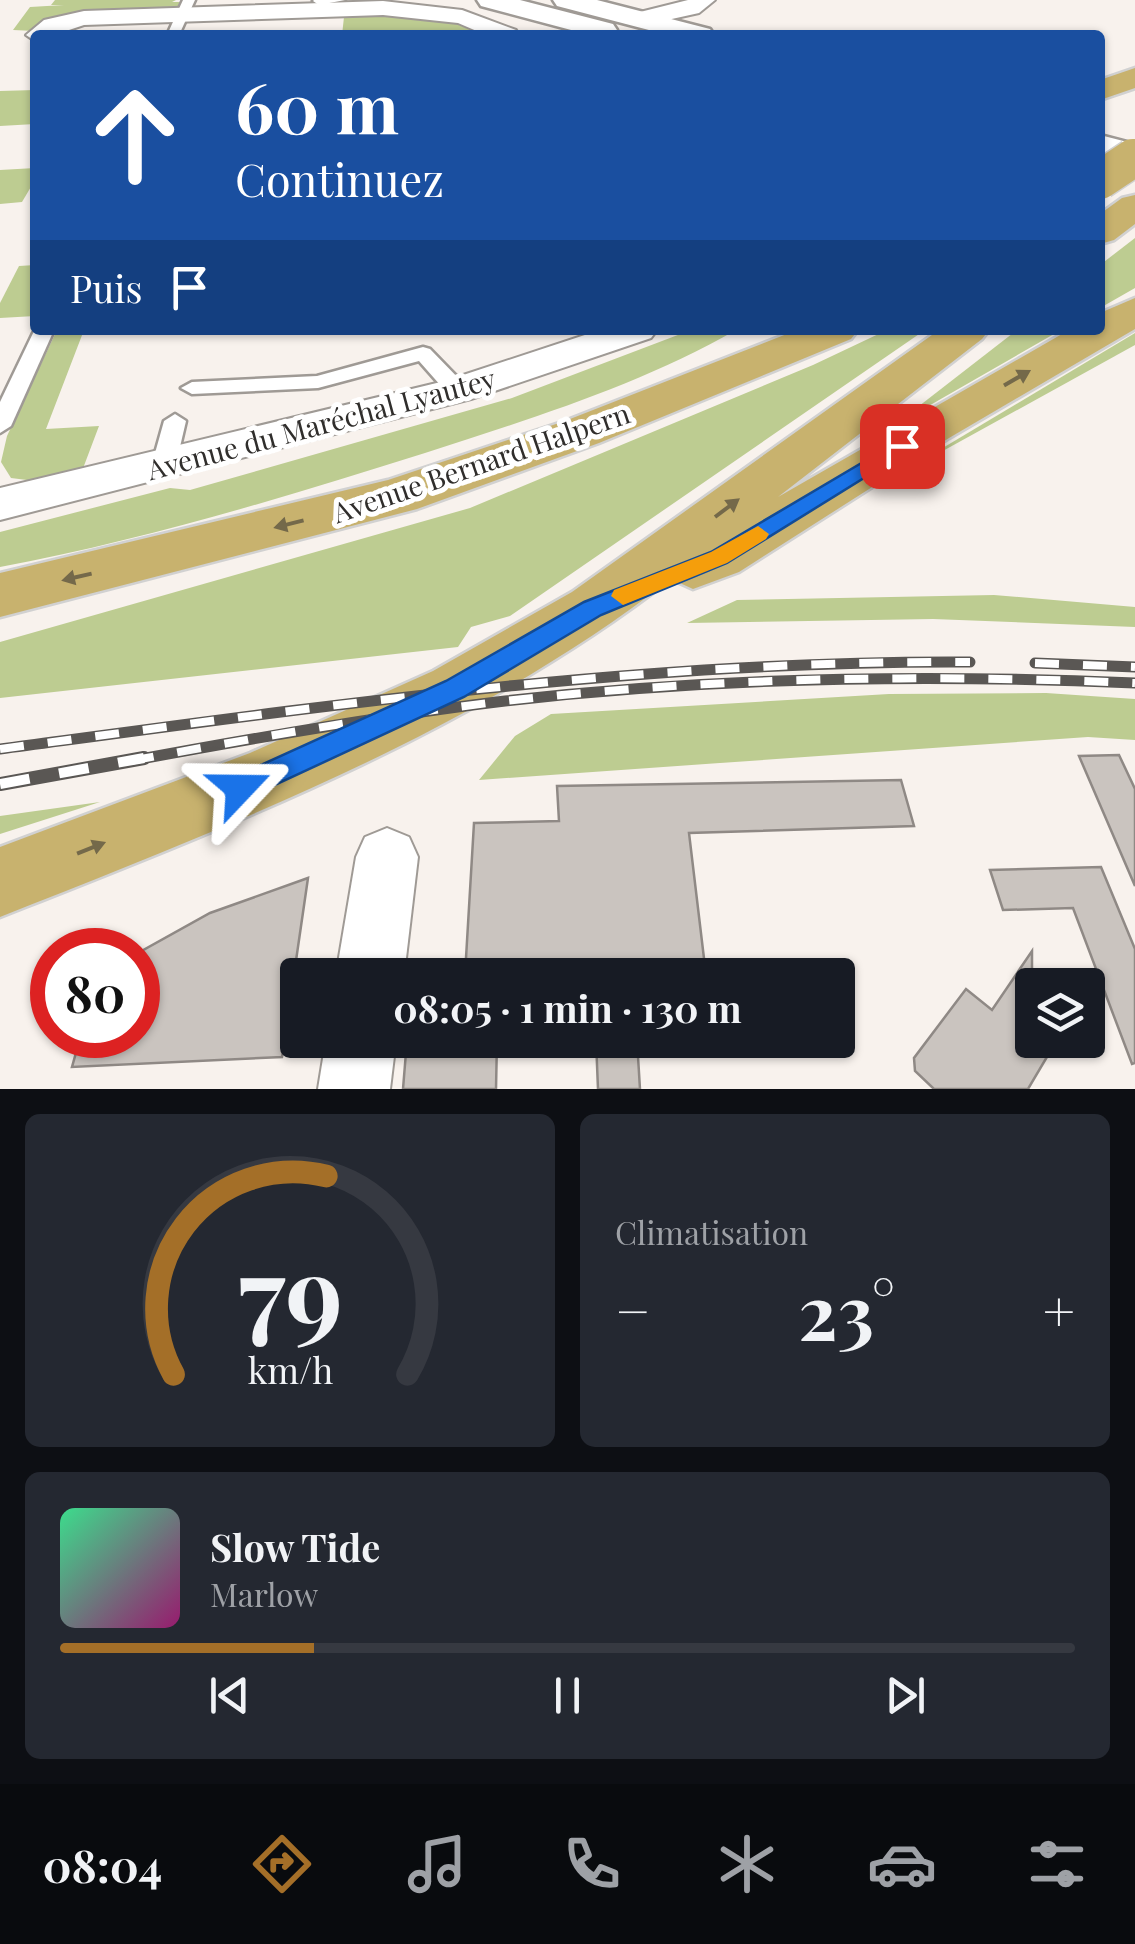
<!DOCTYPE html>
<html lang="fr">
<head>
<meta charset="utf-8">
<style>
  body { margin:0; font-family:"Playfair Display",serif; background:#242831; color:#f1f3f6; height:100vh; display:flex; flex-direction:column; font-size:38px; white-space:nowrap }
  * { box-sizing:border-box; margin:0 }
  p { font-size:32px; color:#9ea1a6 }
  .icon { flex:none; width:55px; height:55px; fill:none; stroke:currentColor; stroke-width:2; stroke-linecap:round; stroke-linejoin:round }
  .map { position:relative; height:1089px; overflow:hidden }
  .sheet { display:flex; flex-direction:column; gap:25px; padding:25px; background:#0d0f14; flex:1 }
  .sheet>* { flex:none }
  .banner { position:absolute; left:30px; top:30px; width:1075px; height:305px; border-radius:10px; box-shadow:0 2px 8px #0004; background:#1a4fa0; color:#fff; overflow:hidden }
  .controls { position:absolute; left:1015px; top:968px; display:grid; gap:20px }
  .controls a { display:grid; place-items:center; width:90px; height:90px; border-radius:10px; background:#171b24; box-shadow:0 2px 8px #0004; font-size:50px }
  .speed { position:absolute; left:30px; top:928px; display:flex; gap:20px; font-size:50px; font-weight:700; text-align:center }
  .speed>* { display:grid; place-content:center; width:130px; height:130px; border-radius:50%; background:#171b24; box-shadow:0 2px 8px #0004; line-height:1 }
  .speed .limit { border:15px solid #d22; background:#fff; color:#111 }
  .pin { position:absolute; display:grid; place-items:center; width:85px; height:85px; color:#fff; margin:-42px; border-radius:20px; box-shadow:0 5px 15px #0006 }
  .me { position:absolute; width:110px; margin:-55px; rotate:67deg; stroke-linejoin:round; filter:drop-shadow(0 0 8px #0008) }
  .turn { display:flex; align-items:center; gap:35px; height:210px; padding:0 40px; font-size:45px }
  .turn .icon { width:130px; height:130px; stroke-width:2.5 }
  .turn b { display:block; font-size:70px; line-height:85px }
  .then { display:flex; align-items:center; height:95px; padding:0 40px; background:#0003; gap:20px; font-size:38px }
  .big { font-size:75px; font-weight:700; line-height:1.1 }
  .sheet .card { flex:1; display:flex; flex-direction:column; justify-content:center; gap:15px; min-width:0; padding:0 35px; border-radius:15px; background:#242831 }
  .sheet .dial { align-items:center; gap:0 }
  .dial svg { height:260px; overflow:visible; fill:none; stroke:#363941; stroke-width:7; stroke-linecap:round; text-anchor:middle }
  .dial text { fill:#f1f3f6; stroke:none }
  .song { display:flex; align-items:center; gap:30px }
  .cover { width:120px; height:120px; border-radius:15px; background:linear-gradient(135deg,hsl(150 70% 55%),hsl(320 70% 35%)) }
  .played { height:10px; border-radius:5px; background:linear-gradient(90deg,#a46f28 25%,#363941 25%) }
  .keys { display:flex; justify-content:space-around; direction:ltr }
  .heat { display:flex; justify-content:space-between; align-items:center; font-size:55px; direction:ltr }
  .sheet .tiles { flex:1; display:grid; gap:25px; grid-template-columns:1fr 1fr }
  .card:last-child { grid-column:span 2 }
  .trip { position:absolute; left:280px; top:958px; width:575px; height:100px; border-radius:10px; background:#171b24; box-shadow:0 2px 8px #0004; font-weight:700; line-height:100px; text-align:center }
  .dock { display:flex; height:160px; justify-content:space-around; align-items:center; background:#090b0e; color:#9ea1a6 }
  .dock .icon { width:70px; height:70px }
  .dock .active { color:#a46f28 }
  .dock b { font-size:45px; color:#f1f3f6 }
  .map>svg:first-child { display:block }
</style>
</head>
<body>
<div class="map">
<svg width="1135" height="1089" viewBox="0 0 1135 1089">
  <rect width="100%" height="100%" fill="#f8f2ed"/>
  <!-- green -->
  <g fill="#bdcc91">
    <polygon points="55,0 176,0 172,2 180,2 177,8 88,11 35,31 13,30 30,7 64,5 51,5"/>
    <polygon points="374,14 454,23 483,35 398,34 397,30 381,31 380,35 342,35 344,17 328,18"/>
    <polygon points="35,90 35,124 0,126 0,91"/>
    <polygon points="35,168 35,180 22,202 0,204 0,170"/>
    <polygon points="1135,238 1135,288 1100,308 1100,265"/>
    <polygon points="35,265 35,316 0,318 0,303 19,266"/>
    <polygon points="57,330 84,330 46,429 99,426 82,471 35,481 11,478 1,462 7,436"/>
    <path d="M691 330H736C640 385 530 419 425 453 286 497 144 540 0 567V532L170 488 190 490 512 398Z"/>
    <polygon points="887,330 925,330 510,616 471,627 458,647 0,698 0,642 470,508 813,365"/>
    <polygon points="1017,330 1061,330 892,427"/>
    <polygon points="1135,333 1135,345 874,489"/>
    <polygon points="994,595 1135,607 1135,627 933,619 687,623 737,600"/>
    <polygon points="1046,693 1135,699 1135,740 1088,737 479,780 515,736 551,714 889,694"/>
    <polygon points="100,802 0,834 0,816"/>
  </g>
  <!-- building -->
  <g fill="#cac4bf" stroke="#8f8985" stroke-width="2.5">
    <polygon points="1119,755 1135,789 1135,886 1079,756"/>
    <polygon points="901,780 914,826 689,833 706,975 465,975 474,823 559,821 557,786"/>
    <polygon points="1101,867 1135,949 1135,1063 1132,1064 1073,908 1003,910 990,870"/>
    <polygon points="308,878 282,1057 72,1067 81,1035 138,1035 138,953 210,913"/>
    <polygon points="1032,951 1032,1040 1057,1040 1028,1089 934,1089 915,1071 914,1058 966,989 992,1010"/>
    <polygon points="407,1040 497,1040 496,1089 403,1089"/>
    <polygon points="596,1040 637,1040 640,1089 598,1089"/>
  </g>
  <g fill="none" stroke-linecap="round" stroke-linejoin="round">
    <defs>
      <g id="service">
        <polygon points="183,0 195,0 179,35 167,35"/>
        <polygon points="345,0 319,5 313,1 314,0"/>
        <polygon points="35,329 54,330 11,426 0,433 0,402"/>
        <polygon points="423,347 430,349 465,385 468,390 465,395 449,395 419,361 318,388 192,394 181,388 192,382 317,376"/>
        <polygon points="175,414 186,421 176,464 164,472 152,464 164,421"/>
      </g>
      <g id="minor">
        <polygon points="688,0 715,0 699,13 640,26 628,19 632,14"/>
        <polygon points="383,1 462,10 516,30 519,35 486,35 458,23 383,15 84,25 54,35 35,35 35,41 26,35 44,20 84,11"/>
        <polygon points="600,330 657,330 651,338 471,399 0,520 0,488 445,381"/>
        <polygon points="387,828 409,837 418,857 404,975 336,975 356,857 365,837"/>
        <polygon points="326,1040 396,1040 390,1089 318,1089"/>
      </g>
      <g id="secondary">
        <polygon points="477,0 520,0 613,24 617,30 613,35 590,35 481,6"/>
        <polygon points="553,0 597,0 710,29 714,35 668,35 557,6"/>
        <polygon points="1100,135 1135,144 1135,165 1100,156"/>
      </g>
      <g id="trunk">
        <polygon points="1135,68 1135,88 1100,100 1100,80"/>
        <polygon points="1135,195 1135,224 1114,240 1100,244 1100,214 1122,198"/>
        <path d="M1135 298V329L949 438 739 572 693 589 671 579C472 733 232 825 0 917V847L250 753 433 671 572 592 939 330H989L982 339 778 497 1069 330H1100V313Z"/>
        <polygon points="797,330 858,330 851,339 599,443 417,509 0,617 0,573 388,480 565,421"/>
      </g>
    </defs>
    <!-- service casing -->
    <use href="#service" stroke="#9f9a95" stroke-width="5"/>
    <!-- minor casing -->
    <use href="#minor" stroke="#9f9a95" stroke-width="4"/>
    <!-- secondary casing -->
    <use href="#secondary" stroke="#9f9a95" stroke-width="5"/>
    <!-- trunk casing -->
    <use href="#trunk" stroke="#d1d1d1" stroke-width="5"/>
    <!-- service -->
    <use href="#service" fill="#fff" fill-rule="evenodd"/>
    <!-- minor -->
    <use href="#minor" fill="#fff" fill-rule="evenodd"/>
    <!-- secondary -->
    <use href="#secondary" fill="#fff" fill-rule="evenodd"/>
    <!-- trunk -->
    <use href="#trunk" fill="#c8b26e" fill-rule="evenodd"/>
    <defs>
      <g id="rail-far1">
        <polyline points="1035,663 1135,667"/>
        <path d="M0 749C323 706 643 660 970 662"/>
        <path d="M130 761C254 738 379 716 505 701 714 677 925 674 1135 683"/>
      </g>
      <polyline id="rail" points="0,784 144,758"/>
    </defs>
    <!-- rail-far1 casing -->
    <use href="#rail-far1" stroke="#5a5754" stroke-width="11"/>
    <!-- rail casing -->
    <use href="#rail" stroke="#5a5754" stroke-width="14"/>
    <!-- rail-far1 -->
    <use href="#rail-far1" stroke="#fff" stroke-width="8" stroke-dasharray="24" stroke-linecap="butt"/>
    <!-- rail -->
    <use href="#rail" stroke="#fff" stroke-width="10" stroke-dasharray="30" stroke-linecap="butt"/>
    <defs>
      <polyline id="trunk-bridge" points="1100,180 1133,158"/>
    </defs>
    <!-- trunk-bridge casing -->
    <use href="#trunk-bridge" stroke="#d1d1d1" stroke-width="41" stroke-linecap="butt"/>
    <!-- trunk-bridge -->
    <use href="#trunk-bridge" stroke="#c8b26e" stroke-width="38"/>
  </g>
  <!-- one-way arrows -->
  <defs><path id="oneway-solid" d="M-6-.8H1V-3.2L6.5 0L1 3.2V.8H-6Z" transform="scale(2.5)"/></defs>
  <g fill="#74694a">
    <use href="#oneway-solid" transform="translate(1017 378) rotate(-30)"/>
    <use href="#oneway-solid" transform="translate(727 508) rotate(-37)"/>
    <use href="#oneway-solid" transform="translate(289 524) rotate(166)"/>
    <use href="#oneway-solid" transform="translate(77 577) rotate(167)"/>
    <use href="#oneway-solid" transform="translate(91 848) rotate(-22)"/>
  </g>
  <!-- route -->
  <polygon fill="#1a73e8" stroke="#114b97" stroke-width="2.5" points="902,439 909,441 912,446 909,450 727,563 601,615 464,697 249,797 240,800 230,797 225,788 230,779 446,681 584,602 711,552"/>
  <!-- slow -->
  <polygon fill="#f59e0b" points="758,526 769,534 766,539 727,563 623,605 611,596 614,590 711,552"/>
  <g text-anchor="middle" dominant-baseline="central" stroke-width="10" stroke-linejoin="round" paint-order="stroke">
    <!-- street labels -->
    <g font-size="28" fill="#302e2c" stroke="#fff">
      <text transform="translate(321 423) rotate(-15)">Avenue du Maréchal Lyautey</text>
      <text transform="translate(481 462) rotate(-19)">Avenue Bernard Halpern</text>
    </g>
  </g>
</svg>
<div class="controls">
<a><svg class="icon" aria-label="layers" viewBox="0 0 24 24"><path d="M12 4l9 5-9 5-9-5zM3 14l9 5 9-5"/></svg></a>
</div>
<div class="speed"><div class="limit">80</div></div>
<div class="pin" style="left:902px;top:446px;background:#d93025"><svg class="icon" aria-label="arrive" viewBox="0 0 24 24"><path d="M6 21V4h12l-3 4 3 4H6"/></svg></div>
<svg class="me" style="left:240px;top:788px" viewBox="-20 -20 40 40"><path d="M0-17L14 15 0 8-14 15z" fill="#1a73e8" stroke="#fff" stroke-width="4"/></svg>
<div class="trip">08:05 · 1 min · 130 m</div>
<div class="banner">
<div class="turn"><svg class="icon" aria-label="ahead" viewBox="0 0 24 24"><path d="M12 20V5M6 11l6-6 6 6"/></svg><div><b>60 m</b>Continuez</div></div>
<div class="then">Puis<svg class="icon" aria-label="arrive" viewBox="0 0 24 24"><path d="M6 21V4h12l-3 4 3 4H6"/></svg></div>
</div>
</div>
<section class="sheet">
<div class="tiles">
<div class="card dial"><svg viewBox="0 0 100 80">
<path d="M14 69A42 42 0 1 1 86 69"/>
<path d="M14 69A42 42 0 0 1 61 8" stroke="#a46f28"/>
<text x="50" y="56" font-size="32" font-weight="700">79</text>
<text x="50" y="72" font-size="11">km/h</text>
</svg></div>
<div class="card"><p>Climatisation</p>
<div class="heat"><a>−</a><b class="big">23°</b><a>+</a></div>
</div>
<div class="card">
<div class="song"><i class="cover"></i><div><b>Slow Tide</b><p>Marlow</p></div></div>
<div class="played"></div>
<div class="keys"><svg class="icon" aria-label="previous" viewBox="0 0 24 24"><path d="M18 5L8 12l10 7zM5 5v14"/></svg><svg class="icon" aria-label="pause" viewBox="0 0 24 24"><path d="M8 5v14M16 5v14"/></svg><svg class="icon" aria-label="next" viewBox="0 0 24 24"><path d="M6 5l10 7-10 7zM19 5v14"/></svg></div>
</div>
</div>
</section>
<nav class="dock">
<b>08:04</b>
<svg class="icon active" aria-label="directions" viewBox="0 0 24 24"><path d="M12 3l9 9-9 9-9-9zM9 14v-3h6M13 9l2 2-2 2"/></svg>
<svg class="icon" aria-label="music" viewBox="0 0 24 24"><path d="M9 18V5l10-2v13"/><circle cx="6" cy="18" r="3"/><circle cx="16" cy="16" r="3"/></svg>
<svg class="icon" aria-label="phone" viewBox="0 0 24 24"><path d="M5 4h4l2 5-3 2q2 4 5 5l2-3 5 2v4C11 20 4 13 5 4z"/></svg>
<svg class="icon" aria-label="climate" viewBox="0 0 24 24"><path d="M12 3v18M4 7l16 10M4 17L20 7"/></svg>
<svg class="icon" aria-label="car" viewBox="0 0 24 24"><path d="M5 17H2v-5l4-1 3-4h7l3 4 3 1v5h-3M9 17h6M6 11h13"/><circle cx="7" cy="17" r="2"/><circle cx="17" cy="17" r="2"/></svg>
<svg class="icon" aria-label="filters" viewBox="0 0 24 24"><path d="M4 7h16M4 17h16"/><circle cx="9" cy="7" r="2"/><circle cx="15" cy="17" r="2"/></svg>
</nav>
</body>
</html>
